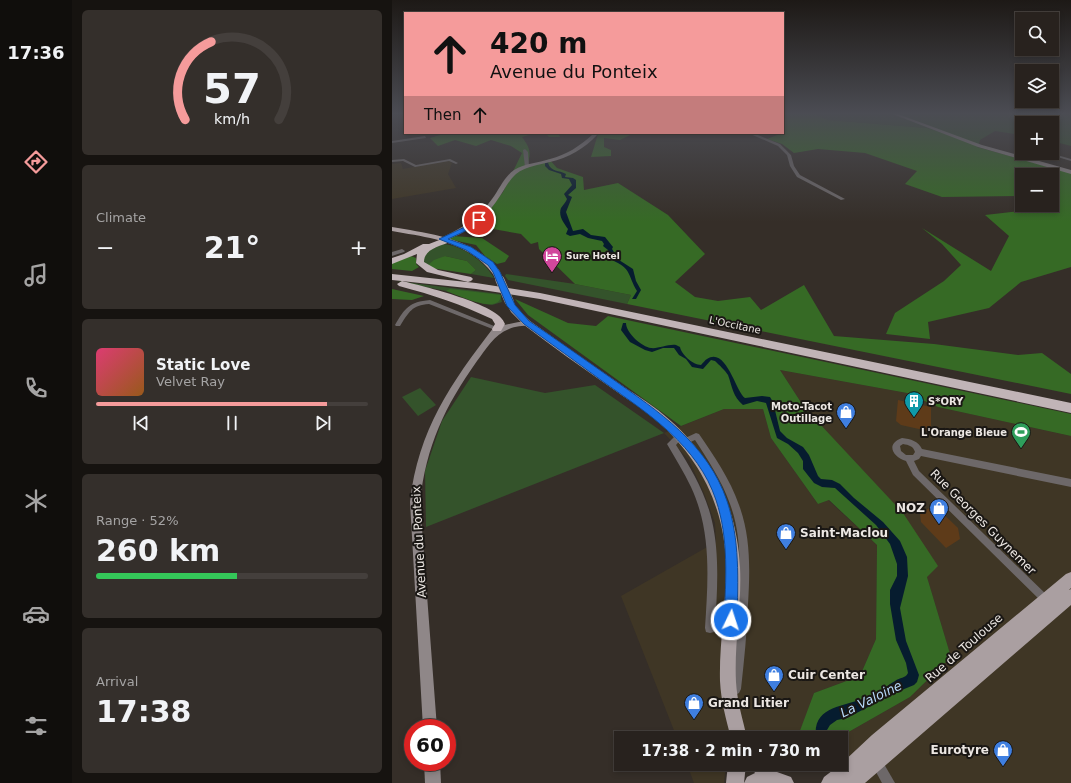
<!DOCTYPE html>
<html lang="en">
<head>
<meta charset="utf-8">
<style>
  body { margin:0; font-family:"DejaVu Sans",sans-serif; background:#342f2b; color:#f1f3f6; height:100vh; display:flex; flex-direction:column; font-size:15px; white-space:nowrap }
  * { box-sizing:border-box; margin:0 }
  p { font-size:13px; color:#a5a4a4 }
  .icon { flex:none; width:22px; height:22px; fill:none; stroke:currentColor; stroke-width:2; stroke-linecap:round; stroke-linejoin:round }
  .map { position:relative; flex:1; overflow:hidden }
  .sheet { display:flex; flex-direction:column; gap:10px; padding:10px; background:#161310; width:320px }
  .sheet>* { flex:none }
  .top-card { position:absolute; left:12px; top:12px; width:380px; height:122px; border-radius:0px; box-shadow:0 2px 6px #0003,0 0 0 1px #443f3c; background:#f59b9b; color:#111; overflow:hidden }
  .tools { position:absolute; left:623px; top:12px; display:grid; gap:8px }
  .tools a { display:grid; place-items:center; width:44px; height:44px; border-radius:0px; background:#28221e; box-shadow:0 2px 6px #0003,0 0 0 1px #443f3c; font-size:20px }
  .speed { position:absolute; left:12px; top:719px; display:flex; gap:8px; font-size:20px; font-weight:700; text-align:center }
  .speed>* { display:grid; place-content:center; width:52px; height:52px; border-radius:50%; background:#28221e; box-shadow:0 2px 6px #0003,0 0 0 1px #443f3c; line-height:1 }
  .speed .limit { border:6px solid #d22; background:#fff; color:#111 }
  .pin { position:absolute; display:grid; place-items:center; width:34px; height:34px; color:#fff; margin:-17px; border:2px solid #fff; border-radius:50%; box-shadow:0 1px 4px #0007 }
  .me { position:absolute; width:44px; margin:-22px; rotate:4deg; stroke-linejoin:round; filter:drop-shadow(0 0 3px #0008) }
  .turn { display:flex; align-items:center; gap:14px; height:84px; padding:0 20px; font-size:18px }
  .turn .icon { width:52px; height:52px; stroke-width:2.5 }
  .turn b { display:block; font-size:28px; line-height:34px }
  .then { display:flex; align-items:center; height:38px; padding:0 20px; background:#0003; gap:8px; font-size:15px }
  .big { font-size:30px; font-weight:700; line-height:1.1 }
  .sheet .tile { flex:1; display:flex; flex-direction:column; justify-content:center; gap:6px; min-width:0; padding:0 14px; border-radius:6px; background:#342f2b }
  .sheet .dial { align-items:center; gap:0 }
  .dial svg { height:104px; overflow:visible; fill:none; stroke:#443f3c; stroke-width:7; stroke-linecap:round; text-anchor:middle }
  .dial text { fill:#f1f3f6; stroke:none }
  .song { display:flex; align-items:center; gap:12px }
  .cover { width:48px; height:48px; border-radius:6px; background:linear-gradient(135deg,hsl(340 70% 55%),hsl(30 70% 35%)) }
  .played { height:4px; border-radius:2px; background:linear-gradient(90deg,#f59b9b 85%,#443f3c 85%) }
  .keys { display:flex; justify-content:space-around; direction:ltr }
  .heat { display:flex; justify-content:space-between; align-items:center; font-size:22px; direction:ltr }
  .charge { height:6px; border-radius:3px; background:linear-gradient(90deg,#34c759 52%,#443f3c 0) }
  .trip { position:absolute; left:222px; top:731px; width:234px; height:40px; border-radius:0px; background:#28221e; box-shadow:0 2px 6px #0003,0 0 0 1px #443f3c; font-weight:700; line-height:40px; text-align:center }
  main { display:flex; flex:1; min-height:0 }
  .dock { display:flex; flex-direction:column; width:72px; justify-content:space-around; align-items:center; background:#100e0c; color:#a5a4a4 }
  .dock .icon { width:28px; height:28px }
  .dock .current { color:#f59b9b }
  .dock b { font-size:18px; color:#f1f3f6 }
  .map>svg:first-child { display:block }
</style>
</head>
<body>
<main>
<nav class="dock">
<b>17:36</b>
<svg class="icon current" aria-label="directions" viewBox="0 0 24 24"><path d="M12 3l9 9-9 9-9-9zM9 14v-3h6M13 9l2 2-2 2"/></svg>
<svg class="icon" aria-label="music" viewBox="0 0 24 24"><path d="M9 18V5l10-2v13"/><circle cx="6" cy="18" r="3"/><circle cx="16" cy="16" r="3"/></svg>
<svg class="icon" aria-label="phone" viewBox="0 0 24 24"><path d="M5 4h4l2 5-3 2q2 4 5 5l2-3 5 2v4C11 20 4 13 5 4z"/></svg>
<svg class="icon" aria-label="climate" viewBox="0 0 24 24"><path d="M12 3v18M4 7l16 10M4 17L20 7"/></svg>
<svg class="icon" aria-label="car" viewBox="0 0 24 24"><path d="M5 17H2v-5l4-1 3-4h7l3 4 3 1v5h-3M9 17h6M6 11h13"/><circle cx="7" cy="17" r="2"/><circle cx="17" cy="17" r="2"/></svg>
<svg class="icon" aria-label="filters" viewBox="0 0 24 24"><path d="M4 7h16M4 17h16"/><circle cx="9" cy="7" r="2"/><circle cx="15" cy="17" r="2"/></svg>
</nav>
<section class="sheet">
<div class="tile dial"><svg viewBox="0 0 100 80">
<path d="M14 69A42 42 0 1 1 86 69"/>
<path d="M14 69A42 42 0 0 1 34 9" stroke="#f59b9b"/>
<text x="50" y="56" font-size="32" font-weight="700">57</text>
<text x="50" y="72" font-size="11">km/h</text>
</svg></div>
<div class="tile"><p>Climate</p>
<div class="heat"><a>−</a><b class="big">21°</b><a>+</a></div>
</div>
<div class="tile">
<div class="song"><i class="cover"></i><div><b>Static Love</b><p>Velvet Ray</p></div></div>
<div class="played"></div>
<div class="keys"><svg class="icon" aria-label="previous" viewBox="0 0 24 24"><path d="M18 5L8 12l10 7zM5 5v14"/></svg><svg class="icon" aria-label="pause" viewBox="0 0 24 24"><path d="M8 5v14M16 5v14"/></svg><svg class="icon" aria-label="next" viewBox="0 0 24 24"><path d="M6 5l10 7-10 7zM19 5v14"/></svg></div>
</div>
<div class="tile"><p>Range · 52%</p><b class="big">260 km</b><div class="charge"></div></div>
<div class="tile"><p>Arrival</p><b class="big">17:38</b></div>
</section>
<div class="map">
<svg width="679" height="783" viewBox="0 0 679 783">
  <rect width="100%" height="100%" fill="#352e28"/>
  <!-- commercial -->
  <g fill="#3f3625">
    <polygon points="56,160 60,163 56,174 64,188 0,199 0,164 9,163 11,169"/>
    <polygon points="388,370 515,393 546,407 679,436 679,783 468,783 449,748 449,738 446,738 518,697 559,657 535,577 412,407"/>
    <polygon points="332,409 371,409 379,438 426,504 436,500 485,545 484,639 468,676 422,693 406,738 358,738 357,736 353,738 285,738 229,596 324,542 323,523 312,493 297,460 272,433"/>
    <polygon points="295,764 334,764 332,783 302,783"/>
  </g>
  <!-- green -->
  <g fill="#34532b">
    <polygon points="421,113 679,113 679,146 660,141 660,123 630,123 630,135 603,131 588,140 587,144 535,128 436,120"/>
    <path d="M51 244C70 245 93 262 102 278L79 274 84 270 75 261 53 256 36 265 30 262 33 252Z"/>
    <polygon points="114,274 183,284 239,295 235,304 116,280 113,276"/>
    <polygon points="4,281 108,294 110,302 100,305 92,304 54,291"/>
    <polygon points="79,377 153,393 203,385 272,433 34,527 33,471 50,421"/>
    <polygon points="28,388 44,405 26,416 10,397"/>
  </g>
  <!-- forest -->
  <g fill="#366a25">
    <polygon points="391,113 421,113 436,120 535,128 587,144 585,147 679,173 679,267 629,282 597,308 536,322 538,339 494,334 503,313 552,281 569,265 550,244 530,228 599,271 617,236 593,215 645,209 652,205 660,205 660,175 630,175 630,196 550,197 513,184 525,171 473,153 426,149 402,153 390,144 375,139 388,134 387,133 391,133"/>
    <path d="M55 133H166L168 137H157L153 133H144L130 137C138 148 139 151 136 164H149L157 159 165 168 191 177 192 190 226 183 276 215 313 254 283 282 303 297 326 301 358 297 369 310 412 285 442 336 542 344 626 355 650 353 679 374V394L235 304 239 295 183 284 147 249 146 242 139 244 129 234 101 229 86 225 111 192 130 153 119 146 99 140 84 146 63 140 46 146 38 138Z"/>
    <polygon points="203,133 242,133 228,140 212,138 212,147 219,150 219,156 199,157 206,134"/>
    <polygon points="60,236 90,238 117,256 113,262 105,264 93,256 84,245 56,239"/>
    <polygon points="19,256 24,258 24,264 27,267 20,271 0,269 0,263"/>
    <polygon points="53,256 75,261 84,270 79,274 39,268 36,265 42,260"/>
    <polygon points="0,289 32,296 20,300 0,299"/>
    <path d="M58 289 109 295C108 316 66 295 54 291Z"/>
    <polygon points="123,299 176,323 204,326 216,316 679,414 679,436 546,407 515,393 388,370 412,407 511,513 546,566 535,577 559,657 518,697 446,738 408,738 406,736 422,693 468,676 484,639 485,545 437,500 426,504 379,438 371,409 332,409 289,426 136,315"/>
  </g>
  <!-- water -->
  <g fill="#061c2f">
    <path d="M157 162 156 163C159 172 167 170 174 174L173 177 181 178 184 180V188L176 195 180 197 174 212 181 231 191 229 199 235 213 237 221 247 220 249 227 260 241 269 244 281 249 290 244 299H240L245 291C235 274 240 269 220 260L216 250 211 246 212 244 210 241 196 238 188 234 178 236 174 234 176 229C172 223 166 216 169 208 171 205 174 202 175 199L172 194 180 185 177 179 170 178 169 174 157 170 153 166V163Z"/>
    <path d="M231 323H234C234 333 250 347 259 348 266 349 276 344 284 345L288 347C289 354 301 365 309 365 311 363 313 360 315 359 334 346 344 392 353 398L370 396 378 397 381 402 388 431 395 438 411 447 417 455 426 476 429 479 440 480 448 484 462 498 491 522 508 541 515 557 516 576 508 608 514 641 527 675 525 682 522 685 505 692 455 718 445 720 438 725 435 730 436 738H424C420 706 451 707 473 698 484 694 493 687 503 681 508 677 513 679 516 673L514 663 504 640 498 604V590L505 576V564L498 544 484 525 443 488 430 487 422 483 411 469V461L406 453 396 444 385 438 374 403 365 401 351 405C341 397 340 386 336 375 333 370 327 365 323 361L319 360 311 369 300 367 294 359 287 355 282 348H271L260 352 253 350 238 342 229 330Z"/>
  </g>
  <!-- building -->
  <g fill="#5e3b19">
    <polygon points="506,400 539,407 539,430 536,431 509,425 504,421"/>
    <polygon points="542,505 566,528 568,539 554,548 529,522 528,514"/>
  </g>
  <g fill="none" stroke-linecap="round" stroke-linejoin="round">
    <!-- street -->
    <g fill="#6d6869" fill-rule="evenodd">
      <polygon points="356,133 361,133 388,144 399,155 402,166 408,175 453,199 449,200 405,177 398,166 395,155 386,146"/>
      <polygon points="33,136 34,138 0,143 0,141"/>
      <polygon points="133,149 136,152 137,167 135,168 133,167 131,150"/>
      <polygon points="652,153 658,153 679,159 679,161"/>
      <polygon points="12,159 24,165 58,159 66,163 64,164 57,161 23,167 11,161 0,162 0,160"/>
      <polygon points="10,249 13,251 12,252 0,256 0,252"/>
      <path d="M38 300 107 328 108 329 107 330H103L37 304C20 305 17 312 8 326H4L3 325C13 308 17 302 38 300Z"/>
      <path d="M288 433 291 434 292 436 284 445C299 468 314 494 320 521 328 556 325 593 323 628L322 632 318 633 314 632 313 628C316 580 320 532 299 487 292 472 283 458 275 444L285 434Z"/>
      <path d="M304 433 307 434C322 456 338 479 347 505 359 537 358 571 356 604 355 633 352 661 349 689L347 693 343 695 339 693 337 689C342 661 345 632 346 604 348 571 350 536 338 504 330 481 316 460 303 440L294 444 291 443 290 441 291 439Z"/>
      <path d="M510 438C519 439 526 441 530 449L679 479V487L529 456 527 459 522 461 527 471 658 598 660 601 658 604 655 606 652 604 521 475 514 461C501 457 493 444 510 438ZM511 444C517 445 521 446 523 452L521 455H514L509 451 508 446Z"/>
      <polygon points="484,755 488,757 503,783 490,783 478,761 480,757"/>
    </g>
    <!-- secondary -->
    <g fill="#8f8788" fill-rule="evenodd">
      <polygon points="498,113 503,113 590,145 679,170 679,174 586,147"/>
      <path d="M199 133H204L205 135C193 148 176 158 158 162 147 165 134 166 124 174 117 180 113 189 108 196 97 213 84 226 66 235 60 237 55 241 49 240V238C70 228 86 219 100 199 107 190 112 177 122 170 133 163 146 163 158 159 174 155 188 146 200 135Z"/>
      <path d="M135 321 139 323 138 325C131 326 123 326 117 329 102 335 94 349 85 361 53 406 34 446 28 502L45 728H31L18 502C26 430 59 383 102 327 113 325 124 322 135 321Z"/>
      <polygon points="32,762 48,762 49,783 33,783"/>
    </g>
    <!-- primary -->
    <g fill="#aa9fa1" fill-rule="evenodd">
      <path d="M0 227C39 234 83 238 108 272L107 274H101C76 241 38 238 0 231Z"/>
      <path d="M114 299H120L125 309 138 321C167 342 196 362 225 382 240 393 257 402 272 415 319 454 345 506 348 567 350 605 342 643 344 682 345 701 351 720 355 738H339C334 719 329 701 328 681 327 644 334 607 334 569 334 510 309 459 265 421 251 408 233 398 218 387 189 367 160 346 132 325L119 312 113 301Z"/>
      <polygon points="679,572 679,588 677,590 679,589 679,605 473,783 429,783 432,777 449,764 480,735 674,574"/>
      <polygon points="336,764 354,764 352,783 334,783"/>
      <polygon points="357,764 378,764 385,772 399,777 402,783 352,783 355,777 363,773"/>
    </g>
    <!-- highway -->
    <g fill="#c1b4b7" fill-rule="evenodd">
      <path d="M55 237 58 238 59 240 58 242C48 246 32 249 32 262L46 270 79 277 81 279 79 281 76 282 35 272 24 263 25 254 0 264V258L12 254 31 244H37Z"/>
      <polygon points="0,274 84,283 148,293 679,403 679,413 148,299 84,289 0,280"/>
      <path d="M10 281C30 286 108 304 113 324L109 331H101L100 329 103 324 100 319C68 304 41 295 7 286L5 284Z"/>
    </g>
    <!-- primary-bridge-far1 -->
    <polyline stroke="#aa9fa1" stroke-width="7" points="104,272 108,281"/>
    <!-- primary-bridge -->
    <polyline stroke="#aa9fa1" stroke-width="9" points="108,280 117,301"/>
  </g>
  <!-- sky -->
  <linearGradient id="sky" x2="0" y2="1"><stop stop-color="#1d1916"/><stop offset="0.51" stop-color="#4b4c53"/><stop offset="1" stop-color="#4b4c53" stop-opacity="0"/></linearGradient>
  <rect width="679" height="222" fill="url(#sky)"/>
  <!-- route -->
  <path fill="#1a73e8" stroke="#114b97" d="M85 219 90 220 82 227 56 239 79 247 101 262 108 272 123 305 137 321C165 340 192 359 219 378 266 411 316 444 335 501 348 540 346 580 345 620L343 625 339 627 334 625 332 620C334 580 337 539 324 500 306 446 257 414 213 383 186 363 159 344 132 324L115 306 101 272 96 265 74 250 47 239 77 225Z"/>
  <!-- icons -->
  <defs>
    <symbol id="hotel-pin" viewBox="-11 -11 22 30"><path d="M0 17L-7.5 6A9.5 9.5 0 1 1 7.5 6Z" fill="#d1479c" stroke="#1a1714"/><path d="M-6-4.5h1.5V1H6V5H4.5V3h-9V5H-6ZM-4 0a1.8 1.8 0 1 1 3.6 0ZM.5 0V-2.5h3Q6-2.5 6 0Z" fill="#fff"/></symbol>
    <symbol id="building-pin" viewBox="-11 -11 22 30"><path d="M0 17L-7.5 6A9.5 9.5 0 1 1 7.5 6Z" fill="#0f9aa8" stroke="#1a1714"/><path d="M-4-6H4V6H1V3H-1V6H-4ZM-2.5-4.3h1.7v1.8h-1.7ZM.8-4.3h1.7v1.8H.8ZM-2.5-1h1.7V.8h-1.7ZM.8-1h1.7V.8H.8Z" fill="#fff"/></symbol>
    <symbol id="shop-pin" viewBox="-11 -11 22 30"><path d="M0 17L-7.5 6A9.5 9.5 0 1 1 7.5 6Z" fill="#3f7fe0" stroke="#1a1714"/><path d="M-5-2.5h2.3a2.7 3.5 0 0 1 5.4 0H5L5.5 6h-11ZM-1.5-2.5h3a1.5 2.3 0 0 0-3 0Z" fill="#fff"/></symbol>
    <symbol id="stadium-pin" viewBox="-11 -11 22 30"><path d="M0 17L-7.5 6A9.5 9.5 0 1 1 7.5 6Z" fill="#2e9e5b" stroke="#1a1714"/><path d="M0-5a6.5 5 0 1 0 0 10a6.5 5 0 1 0 0-10ZM-3.5-1.8h7v3.6h-7Z" fill="#fff"/></symbol>
  </defs>
  <g fill-rule="evenodd">
    <use href="#hotel-pin" x="149" y="245" width="22" height="30"/>
    <use href="#building-pin" x="511" y="390" width="22" height="30"/>
    <use href="#shop-pin" x="443" y="401" width="22" height="30"/>
    <use href="#stadium-pin" x="618" y="421" width="22" height="30"/>
    <use href="#shop-pin" x="536" y="497" width="22" height="30"/>
    <use href="#shop-pin" x="383" y="522" width="22" height="30"/>
    <use href="#shop-pin" x="371" y="664" width="22" height="30"/>
    <use href="#shop-pin" x="291" y="692" width="22" height="30"/>
    <use href="#shop-pin" x="600" y="739" width="22" height="30"/>
  </g>
  <g text-anchor="middle" dominant-baseline="central" stroke-width="4" stroke-linejoin="round" paint-order="stroke">
    <!-- far-poi labels -->
    <g font-size="9" font-weight="bold" fill="#ece7e3" stroke="#1a1714" text-anchor="start">
      <text x="174" y="256">Sure Hotel</text>
    </g>
    <!-- street labels -->
    <g font-size="10" fill="#ece7e3" stroke="#1a1714">
      <text transform="translate(343 325) rotate(12)">L'Occitane</text>
    </g>
    <!-- poi labels -->
    <g font-size="10" font-weight="bold" fill="#ece7e3" stroke="#1a1714" text-anchor="end">
      <text x="536" y="401" text-anchor="start">S*ORY</text>
      <text x="440" y="406">Moto-Tacot<tspan x="440" dy="12">Outillage</tspan></text>
      <text x="615" y="432">L'Orange Bleue</text>
    </g>
    <!-- near-poi labels -->
    <g font-size="12" font-weight="bold" fill="#ece7e3" stroke="#1a1714" text-anchor="start">
      <text x="533" y="508" text-anchor="end">NOZ</text>
      <text x="408" y="533">Saint-Maclou</text>
      <text x="396" y="675">Cuir Center</text>
      <text x="316" y="703">Grand Litier</text>
      <text x="597" y="750" text-anchor="end">Eurotyre</text>
    </g>
    <!-- near-street labels -->
    <g font-size="12" fill="#ece7e3" stroke="#1a1714">
      <text transform="translate(591 522) rotate(45)">Rue Georges Guynemer</text>
      <text transform="translate(27 542) rotate(-93)">Avenue du Ponteix</text>
      <text transform="translate(572 648) rotate(-41)">Rue de Toulouse</text>
    </g>
    <!-- near-water labels -->
    <g font-size="13" font-style="italic" fill="#b6d8f9" stroke="#1a1714">
      <text transform="translate(479 699) rotate(-26)">La Valoine</text>
    </g>
  </g>
</svg>
<div class="tools">
<a><svg class="icon" aria-label="search" viewBox="0 0 24 24"><circle cx="10" cy="10" r="6"/><path d="M15 15l6 6"/></svg></a>
<a><svg class="icon" aria-label="layers" viewBox="0 0 24 24"><path d="M12 4l9 5-9 5-9-5zM3 14l9 5 9-5"/></svg></a>
<a>+</a>
<a>−</a>
</div>
<div class="speed"><div class="limit">60</div></div>
<div class="pin" style="left:87px;top:220px;background:#d93025"><svg class="icon" aria-label="arrive" viewBox="0 0 24 24"><path d="M6 21V4h12l-3 4 3 4H6"/></svg></div>
<svg class="me" style="left:339px;top:620px" viewBox="-20 -20 40 40"><circle r="17" fill="#1a73e8" stroke="#fff" stroke-width="3"/><path d="M0-11L8 9 0 5-8 9z" fill="#fff"/></svg>
<div class="trip">17:38 · 2 min · 730 m</div>
<div class="top-card">
<div class="turn"><svg class="icon" aria-label="ahead" viewBox="0 0 24 24"><path d="M12 20V5M6 11l6-6 6 6"/></svg><div><b>420 m</b>Avenue du Ponteix</div></div>
<div class="then">Then<svg class="icon" aria-label="ahead" viewBox="0 0 24 24"><path d="M12 20V5M6 11l6-6 6 6"/></svg></div>
</div>
</div>
</main>
</body>
</html>
